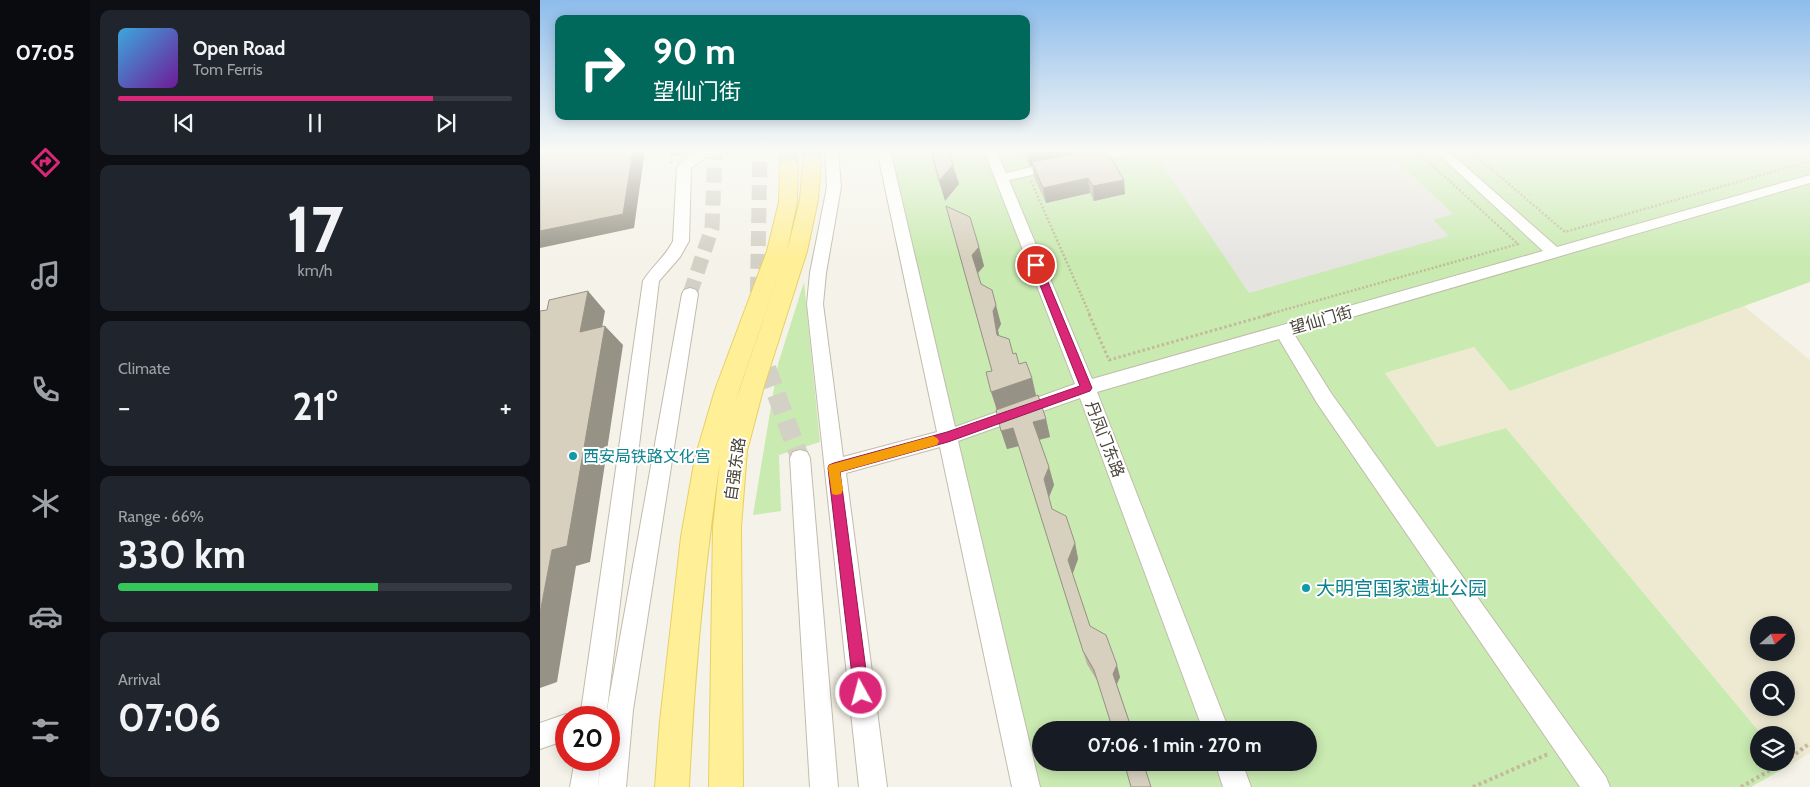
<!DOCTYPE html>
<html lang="en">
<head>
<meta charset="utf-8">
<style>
  body { margin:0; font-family:Cabin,"Noto Sans SC",sans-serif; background:#20242c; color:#f1f3f6; height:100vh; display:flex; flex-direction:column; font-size:19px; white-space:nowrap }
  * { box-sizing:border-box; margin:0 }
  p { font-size:16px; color:#9ea1a6 }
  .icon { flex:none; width:28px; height:28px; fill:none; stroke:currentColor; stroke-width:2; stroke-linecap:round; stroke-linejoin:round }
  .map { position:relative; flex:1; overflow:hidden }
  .drawer { display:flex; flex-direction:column; gap:10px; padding:10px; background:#0d0f14; width:450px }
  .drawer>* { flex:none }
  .top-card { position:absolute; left:15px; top:15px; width:475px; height:105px; border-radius:10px; box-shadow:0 2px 12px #0003; background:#00695c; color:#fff; overflow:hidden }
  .needle { width:32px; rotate:69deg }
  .buttons { position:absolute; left:1210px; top:616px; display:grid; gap:10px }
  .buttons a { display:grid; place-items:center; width:45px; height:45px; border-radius:50%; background:#171b24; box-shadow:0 2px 12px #0003; font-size:25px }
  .speed { position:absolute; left:15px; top:706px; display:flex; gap:10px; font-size:25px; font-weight:700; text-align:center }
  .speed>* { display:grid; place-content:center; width:65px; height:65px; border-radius:50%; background:#171b24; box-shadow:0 2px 12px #0003; line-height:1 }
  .speed .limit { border:8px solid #d22; background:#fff; color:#111 }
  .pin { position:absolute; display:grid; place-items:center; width:42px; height:42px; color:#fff; margin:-21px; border:2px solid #fff; border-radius:50%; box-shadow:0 1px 5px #0007 }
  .me { position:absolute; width:55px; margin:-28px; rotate:353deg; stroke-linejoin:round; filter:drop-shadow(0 0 4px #0008) }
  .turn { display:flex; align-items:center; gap:18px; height:105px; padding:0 15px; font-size:22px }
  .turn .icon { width:65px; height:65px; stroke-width:2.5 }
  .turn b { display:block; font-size:35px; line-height:42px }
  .big { font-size:38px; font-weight:700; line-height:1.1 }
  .drawer .widget { flex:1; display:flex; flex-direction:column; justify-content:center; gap:8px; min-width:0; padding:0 18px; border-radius:10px; background:#20242c }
  .drawer .dial { align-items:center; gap:0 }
  .dial b { font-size:65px; line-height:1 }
  .song { display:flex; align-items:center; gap:15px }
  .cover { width:60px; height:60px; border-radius:8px; background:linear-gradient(135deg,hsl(200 70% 55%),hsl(280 70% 35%)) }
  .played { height:5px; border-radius:2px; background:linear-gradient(90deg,#db2777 80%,#363941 80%) }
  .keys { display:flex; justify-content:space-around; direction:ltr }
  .heat { display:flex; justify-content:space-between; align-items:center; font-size:28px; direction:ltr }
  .charge { height:8px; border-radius:4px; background:linear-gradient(90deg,#34c759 66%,#363941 0) }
  .trip { position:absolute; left:492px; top:721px; width:285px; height:50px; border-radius:25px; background:#171b24; box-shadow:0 2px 12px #0003; font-weight:700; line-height:50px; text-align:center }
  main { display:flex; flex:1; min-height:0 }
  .menu { display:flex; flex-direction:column; width:90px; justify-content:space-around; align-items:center; background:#090b0e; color:#9ea1a6 }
  .menu .icon { width:35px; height:35px }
  .menu .current { color:#db2777 }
  .menu b { font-size:22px; color:#f1f3f6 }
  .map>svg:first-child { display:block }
</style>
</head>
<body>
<main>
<nav class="menu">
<b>07:05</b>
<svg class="icon current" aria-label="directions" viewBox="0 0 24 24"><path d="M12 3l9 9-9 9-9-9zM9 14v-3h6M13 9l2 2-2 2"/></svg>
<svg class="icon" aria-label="music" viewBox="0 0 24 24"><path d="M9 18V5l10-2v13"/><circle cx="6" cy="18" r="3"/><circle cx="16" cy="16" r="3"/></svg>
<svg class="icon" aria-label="phone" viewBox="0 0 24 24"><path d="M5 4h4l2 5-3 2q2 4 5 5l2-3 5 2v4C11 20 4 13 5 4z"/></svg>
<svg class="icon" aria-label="climate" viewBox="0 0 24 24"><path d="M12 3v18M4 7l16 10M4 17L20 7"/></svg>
<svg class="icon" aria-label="car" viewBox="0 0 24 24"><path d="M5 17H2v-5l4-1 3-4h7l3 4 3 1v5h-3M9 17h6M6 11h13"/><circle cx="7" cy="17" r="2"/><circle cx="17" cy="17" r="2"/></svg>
<svg class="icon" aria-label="filters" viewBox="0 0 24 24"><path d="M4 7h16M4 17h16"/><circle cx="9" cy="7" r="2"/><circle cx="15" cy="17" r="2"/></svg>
</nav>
<section class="drawer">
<div class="widget">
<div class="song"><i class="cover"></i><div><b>Open Road</b><p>Tom Ferris</p></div></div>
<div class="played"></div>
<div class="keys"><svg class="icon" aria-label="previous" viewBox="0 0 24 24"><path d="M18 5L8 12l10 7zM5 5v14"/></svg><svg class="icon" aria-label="pause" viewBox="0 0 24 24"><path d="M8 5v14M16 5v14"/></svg><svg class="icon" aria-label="next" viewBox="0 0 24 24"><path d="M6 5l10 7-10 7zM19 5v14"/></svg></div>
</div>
<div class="widget dial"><b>17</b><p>km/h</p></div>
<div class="widget"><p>Climate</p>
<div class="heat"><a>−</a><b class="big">21°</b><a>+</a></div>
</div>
<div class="widget"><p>Range · 66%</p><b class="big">330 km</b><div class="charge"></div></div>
<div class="widget"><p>Arrival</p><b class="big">07:06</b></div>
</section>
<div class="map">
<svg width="1270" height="787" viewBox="0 0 1270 787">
  <rect width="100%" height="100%" fill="#f5f3e9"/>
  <!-- education -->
  <path fill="#eeead2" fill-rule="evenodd" d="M1204 306 1270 360V753L1248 766 1245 763 1246 735H1222L966 428 897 447 845 373 934 347 970 391ZM1219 625H1246V652H1219ZM1219 680H1246V708H1219Z"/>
  <!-- green -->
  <g fill="#c9eab1" fill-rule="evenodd">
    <path d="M340 150H1270V282L970 391 934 347 845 373 897 447 966 428 1222 735H1219V762L1245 763 1248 766 1211 787H475ZM501 730H769V762H501Z"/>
    <polygon points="264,282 280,442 239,455 241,511 213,515 238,364"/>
  </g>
  <!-- parking -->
  <polygon fill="#e6e4e0" points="650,150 845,150 913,214 893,220 909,236 709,293 617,157"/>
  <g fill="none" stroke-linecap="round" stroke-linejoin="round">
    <!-- minor-tunnel-far1 -->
    <g stroke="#d3d0c5" stroke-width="15" stroke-dasharray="15 8" stroke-linecap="butt">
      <polyline points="150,294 172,228 175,150"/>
      <polyline points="217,315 220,150"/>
    </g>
    <!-- minor-tunnel -->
    <polyline stroke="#d3d0c5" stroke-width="19" stroke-dasharray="19 9" stroke-linecap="butt" points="217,314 217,342 260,458"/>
    <!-- major-tunnel -->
    <g stroke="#d3d0c5" stroke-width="19" stroke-dasharray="19 9" stroke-linecap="butt">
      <polyline points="248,150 249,165"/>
      <polyline points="270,150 272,161"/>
    </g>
    <defs>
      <g id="minor">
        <path d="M163 150H187L185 153 165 158 151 168 149 241 140 257 119 281 66 718H40L103 281C112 266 126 256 133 241L137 167 147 157Z"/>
        <polygon points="285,150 298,150 301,187 286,273 283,304 303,457 397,432 337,150 350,150 415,427 535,384 444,150 456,150 466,173 518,161 525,165 523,168 469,180 552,379 1003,251 894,150 907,150 1017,247 1270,175 1270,183 754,334 791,393 1066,777 1070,787 1040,787 777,403 739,339 557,392 689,730 663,730 540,398 418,441 500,787 472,787 400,447 306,473 347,787 319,787 267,304 270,273 287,187"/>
        <polygon points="575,150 599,150 597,153 545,164 538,160 540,157"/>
        <polygon points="150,288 156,290 158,294 93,710 86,787 58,787 61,760 69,760 67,710 142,294 144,290"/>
        <polygon points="260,450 267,452 270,458 298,787 270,787 250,458 253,452"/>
        <polygon points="26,714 34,718 26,718 26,740 0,749 0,723"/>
        <polygon points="35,760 61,760 58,787 30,787"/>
        <polygon points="675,762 702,762 711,787 683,787"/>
      </g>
      <path id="major" d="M272 156 278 157 281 161 278 200 267 251 224 386 207 451 201 527 203 787H169L173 527 180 461C164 569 154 678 149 787H115L120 721 141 537 155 458 175 390 227 251 239 202 240 165 243 161 249 160 255 161 258 165 257 202 247 251 199 390 196 400 247 251 260 200 263 161 266 157Z"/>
    </defs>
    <!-- minor casing -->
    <use href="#minor" stroke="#c1bcab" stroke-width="2"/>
    <!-- major casing -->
    <use href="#major" stroke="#e7d064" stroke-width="2"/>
    <!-- path-far2 -->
    <g stroke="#c3ba9c" stroke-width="2.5" stroke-dasharray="2 2" stroke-linecap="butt">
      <polyline points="477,150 482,161"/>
      <polyline points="929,150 1025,232 1270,161"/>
      <polyline points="131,163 132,150"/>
      <polyline points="491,181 550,315"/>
      <polyline points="726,315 978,244 876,150"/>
    </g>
    <!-- path-far1 -->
    <polyline stroke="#c3ba9c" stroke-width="3" stroke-dasharray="2.5 2.5" stroke-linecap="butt" points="549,314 569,360 731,314"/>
    <!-- path -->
    <g stroke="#c3ba9c" stroke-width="4" stroke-dasharray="3 3" stroke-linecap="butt">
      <polyline points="1246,761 1270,743"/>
      <polyline points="933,787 1008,754"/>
      <polyline points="1201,787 1244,762"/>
    </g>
    <!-- minor -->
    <use href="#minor" fill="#fff" fill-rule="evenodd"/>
    <!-- major -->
    <use href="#major" fill="#ffef97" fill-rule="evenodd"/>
  </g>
  <!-- wall -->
  <g fill="#b9b3a3">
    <polygon points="482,150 567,150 585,194 554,201 550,193 506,203 494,177 492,166 490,166"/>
    <polygon points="406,206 439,247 444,266 438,273 441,284 461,324 458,330 459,335 473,354 479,364 492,378 496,395 506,419 510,437 499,440 509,467 514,485 509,497 512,509 535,543 538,559 532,574 550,626 580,677 577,684 592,730 573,730 558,682 547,664 479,446 467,449 461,431 456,409 452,371"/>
  </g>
  <!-- shaded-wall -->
  <g fill="#969285">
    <polygon points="93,150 105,150 94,228 0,248 0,231"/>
    <polygon points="136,150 158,150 134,156 131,151"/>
    <polygon points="487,150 567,150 492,162 492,166 490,166"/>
    <polygon points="413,165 419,184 405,201 399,181"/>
    <polygon points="548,178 550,193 506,203 503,188"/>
    <polygon points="584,180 585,194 554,201 553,186"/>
    <polygon points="439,247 444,266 437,274 432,255"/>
    <polygon points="452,290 461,324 458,330 462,353 457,335 453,311"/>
    <polygon points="48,291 65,311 58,351 40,332"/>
    <polygon points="65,326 83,345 50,562 36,566 17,682 0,688 0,613 12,550"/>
    <polygon points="492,378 496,396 457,410 451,392"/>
    <polygon points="506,419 510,437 498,440 493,422"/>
    <polygon points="473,428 479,446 467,449 461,431"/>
    <polygon points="509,467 514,485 509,497 504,479"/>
    <polygon points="535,543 538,559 532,576 528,560"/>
    <polygon points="577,665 580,677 576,686 573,674"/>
  </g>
  <!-- building -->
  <g fill="#d7d0be" stroke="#969285">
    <polygon points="0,150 93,150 83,214 0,231"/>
    <polygon points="391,150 408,150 413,165 399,181"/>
    <polygon points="551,150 566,150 584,180 553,186 548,178 503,188 492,162"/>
    <polygon points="406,206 430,217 439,247 432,255 441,284 452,290 456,305 453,311 457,335 469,339 473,354 476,353 479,364 486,362 492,378 451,392 446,372 452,371"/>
    <polygon points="48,291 40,332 65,326 27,546 12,550 0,613 0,311 7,310 9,300"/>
    <polygon points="498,395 506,419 493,422 509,467 504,479 512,509 526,516 535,543 528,560 550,626 566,635 577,665 573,674 592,730 573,730 554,670 543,651 473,428 461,431 456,410"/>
    <polygon points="584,762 603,762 611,787 591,787"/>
  </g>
  <!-- sky -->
  <linearGradient id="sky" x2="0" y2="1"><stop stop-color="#8dbcec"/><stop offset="0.58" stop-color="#fafaf5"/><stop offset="1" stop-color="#fafaf5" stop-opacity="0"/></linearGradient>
  <rect width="1270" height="260" fill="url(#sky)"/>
  <!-- route -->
  <polygon fill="#db2777" stroke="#8e194d" points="496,262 501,265 552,388 550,391 408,442 300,472 329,693 327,699 321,701 316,699 314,693 288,468 289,465 294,463 407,432 540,386 492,265"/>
  <!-- slow -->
  <polygon fill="#f59e0b" points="393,436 397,438 399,441 397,445 300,472 303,490 301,494 296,495 292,494 288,468 289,465"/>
  <!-- markers -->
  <g fill="#0f9aa8" stroke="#fff" stroke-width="2">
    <circle cx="33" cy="456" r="5"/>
    <circle cx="766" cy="588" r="5"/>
  </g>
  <g text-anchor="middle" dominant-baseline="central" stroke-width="4" stroke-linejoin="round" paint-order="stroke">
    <!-- street labels -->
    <g font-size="16" fill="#494437" stroke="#fff">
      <text transform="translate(781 320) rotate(-16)">望仙门街</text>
      <text transform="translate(565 439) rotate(69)">丹凤门东路</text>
      <text transform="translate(195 469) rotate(-82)">自强东路</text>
    </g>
    <!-- culture labels -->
    <g font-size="16" fill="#0d838f" stroke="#fff" text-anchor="start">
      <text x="43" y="456">西安局铁路文化宫</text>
    </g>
    <!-- near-culture labels -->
    <g font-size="19" fill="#0d838f" stroke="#fff" text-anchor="start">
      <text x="776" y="588">大明宫国家遗址公园</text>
    </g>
  </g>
</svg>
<div class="buttons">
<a><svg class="needle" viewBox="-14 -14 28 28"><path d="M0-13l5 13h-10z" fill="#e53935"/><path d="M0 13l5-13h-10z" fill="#9ea1a6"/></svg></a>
<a><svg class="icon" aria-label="search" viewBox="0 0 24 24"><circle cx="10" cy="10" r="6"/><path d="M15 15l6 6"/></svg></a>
<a><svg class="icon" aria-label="layers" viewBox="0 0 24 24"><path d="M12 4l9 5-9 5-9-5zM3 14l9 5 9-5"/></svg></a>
</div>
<div class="speed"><div class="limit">20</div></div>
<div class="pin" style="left:496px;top:265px;background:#d93025"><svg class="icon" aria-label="arrive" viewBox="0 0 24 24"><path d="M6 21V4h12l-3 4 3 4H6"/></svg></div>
<svg class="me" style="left:321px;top:693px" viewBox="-20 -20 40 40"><circle r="17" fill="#db2777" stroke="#fff" stroke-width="3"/><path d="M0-11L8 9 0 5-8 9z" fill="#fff"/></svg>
<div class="trip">07:06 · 1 min · 270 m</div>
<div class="top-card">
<div class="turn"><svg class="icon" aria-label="right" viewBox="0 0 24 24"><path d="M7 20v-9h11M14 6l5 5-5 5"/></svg><div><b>90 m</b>望仙门街</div></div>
</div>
</div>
</main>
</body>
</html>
